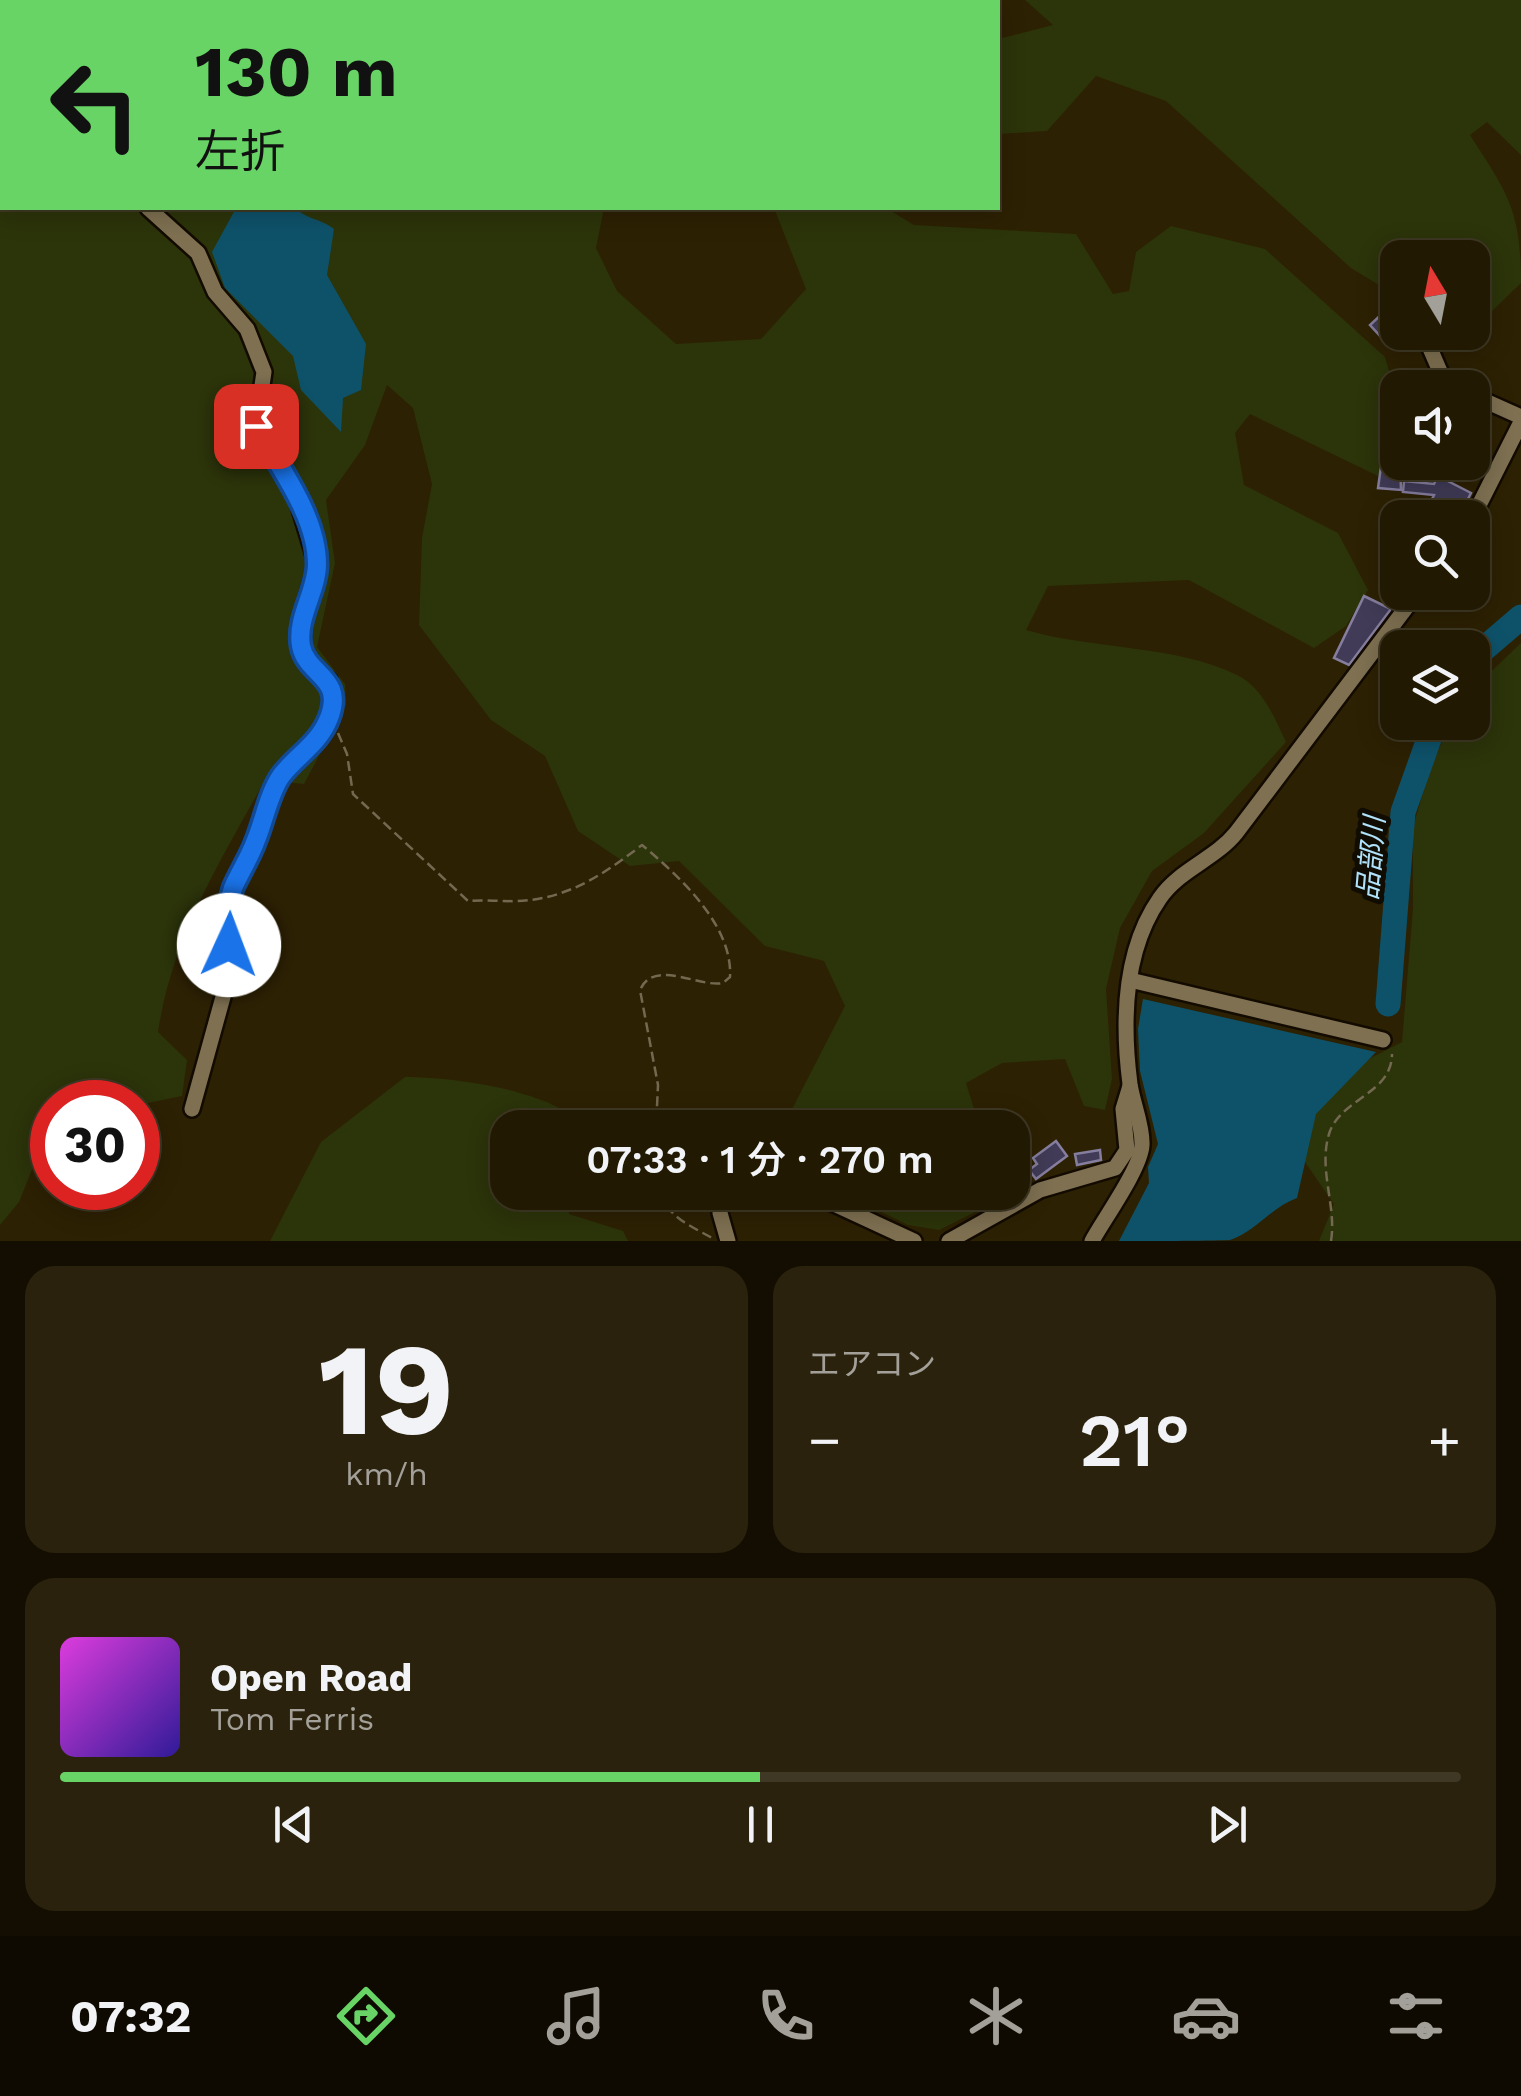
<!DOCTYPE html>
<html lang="ja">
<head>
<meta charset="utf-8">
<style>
  body { margin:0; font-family:"Work Sans","Noto Sans JP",sans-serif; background:#2a220c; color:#f1f3f6; height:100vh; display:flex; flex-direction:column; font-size:38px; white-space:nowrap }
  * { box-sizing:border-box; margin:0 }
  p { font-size:32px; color:#a2a099 }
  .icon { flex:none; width:55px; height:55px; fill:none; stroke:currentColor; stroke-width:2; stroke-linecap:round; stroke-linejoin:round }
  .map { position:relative; height:1241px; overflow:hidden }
  .details { display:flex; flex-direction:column; gap:25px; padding:25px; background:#130e01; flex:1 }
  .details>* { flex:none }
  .hud { position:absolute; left:0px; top:0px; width:1000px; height:210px; box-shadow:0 5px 25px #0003,0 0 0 2px #3f3824; background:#68d465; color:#111; overflow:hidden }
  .needle { width:65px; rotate:350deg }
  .buttons { position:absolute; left:1380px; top:240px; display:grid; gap:20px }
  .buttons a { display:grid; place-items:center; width:110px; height:110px; border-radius:20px; background:#221902; box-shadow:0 5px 25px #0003,0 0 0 2px #3f3824; font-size:50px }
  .speed { position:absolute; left:30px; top:1080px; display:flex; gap:20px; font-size:50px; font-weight:700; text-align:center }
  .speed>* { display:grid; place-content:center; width:130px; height:130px; border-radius:50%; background:#221902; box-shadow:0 5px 25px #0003,0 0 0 2px #3f3824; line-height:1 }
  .speed .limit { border:15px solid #d22; background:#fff; color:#111 }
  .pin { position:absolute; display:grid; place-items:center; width:85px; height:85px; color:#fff; margin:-42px; border-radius:20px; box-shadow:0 5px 15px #0006 }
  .me { position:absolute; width:110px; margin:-55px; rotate:2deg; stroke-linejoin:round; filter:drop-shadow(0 0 8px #0008) }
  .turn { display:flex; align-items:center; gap:35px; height:210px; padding:0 30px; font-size:45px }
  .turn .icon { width:130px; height:130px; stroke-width:2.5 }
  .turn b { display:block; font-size:70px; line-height:85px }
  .big { font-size:75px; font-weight:600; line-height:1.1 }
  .details .tile { flex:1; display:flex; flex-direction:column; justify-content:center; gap:15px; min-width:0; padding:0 35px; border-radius:30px; background:#2a220c }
  .details .dial { align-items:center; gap:0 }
  .dial b { font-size:130px; line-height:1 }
  .song { display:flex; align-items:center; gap:30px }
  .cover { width:120px; height:120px; border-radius:15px; background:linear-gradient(135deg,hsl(300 70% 55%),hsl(250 70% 35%)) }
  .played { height:10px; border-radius:5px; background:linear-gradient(90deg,#68d465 50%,#3f3824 50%) }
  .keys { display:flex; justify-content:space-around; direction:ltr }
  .heat { display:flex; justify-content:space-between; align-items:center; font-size:55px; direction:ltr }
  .details .tiles { flex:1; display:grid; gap:25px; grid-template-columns:1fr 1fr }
  .tile:last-child { grid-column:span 2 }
  .trip { position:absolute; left:490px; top:1110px; width:540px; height:100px; border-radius:30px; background:#221902; box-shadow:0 5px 25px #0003,0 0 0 2px #3f3824; font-weight:600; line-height:100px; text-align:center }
  .dock { display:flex; height:160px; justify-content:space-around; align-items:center; background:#0e0a01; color:#a2a099 }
  .dock .icon { width:70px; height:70px }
  .dock .selected { color:#68d465 }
  .dock b { font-size:45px; color:#f1f3f6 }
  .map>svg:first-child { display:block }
</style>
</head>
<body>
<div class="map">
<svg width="1521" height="1241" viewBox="0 0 1521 1241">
  <rect width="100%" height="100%" fill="#2d2103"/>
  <!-- green -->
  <g fill="#2c340a">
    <path d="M0 0H753L2 2V208H604L596 248 617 291 676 344 761 339 806 289 774 208H886L914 225 1076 234 1113 294 1129 291 1136 252 1171 226 1265 249 1385 357 1397 399 1378 476 1250 414 1235 433 1244 485 1338 533 1368 590 1346 626 1314 648 1189 580 1048 586 1026 630C1090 649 1177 645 1237 675 1262 687 1275 718 1286 742L1204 833 1152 871 1120 928 1106 989 1112 1079 1105 1110 1084 1106 1065 1059 1002 1063 966 1083 980 1128 789 1127 787 1119 845 1006 824 961 765 946 679 861 630 866 578 831 545 756 491 720 419 625 422 538 432 484 413 408 387 385 365 445 326 500 335 563 317 647 345 684 346 705 304 784 265 780C219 864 173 935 158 1032L187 1060 182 1096 138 1105 52 1102V1132L45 1137 19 1202 0 1225Z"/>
    <path d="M1025 0H1521V155L1487 122 1470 135C1508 194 1521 210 1521 283L1490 313 1473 311 1472 258H1398L1397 296 1351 268 1166 101 1096 76 1047 131 998 134V39L1053 25Z"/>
    <polygon points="1521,643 1521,1241 1319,1241 1334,1204 1296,1149 1308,1105 1357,1065 1402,1042 1413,909 1413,827 1432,763 1451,723 1472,722 1473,689"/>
    <path d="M405 1077C453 1077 554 1090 584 1127L508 1128V1192L567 1193 569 1214 623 1231 628 1241H270L321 1142Z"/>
    <polygon points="843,1193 992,1193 993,1203 939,1230 908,1225"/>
  </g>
  <!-- water -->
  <g fill="#0e526a">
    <path d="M236 208H296C305 219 322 219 334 229L327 275 366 344 361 390 343 398 341 432 301 390 293 356 225 288 212 252Z"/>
    <path d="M1143 999 1376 1052 1316 1114 1297 1198C1270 1208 1255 1232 1230 1240 1204 1241 1148 1241 1119 1241L1149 1183 1148 1167 1158 1144 1140 1071 1138 1029Z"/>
  </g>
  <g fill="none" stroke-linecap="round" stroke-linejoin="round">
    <!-- river -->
    <g stroke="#0e526a" stroke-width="25">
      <polyline points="1472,659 1521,617"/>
      <polyline points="1388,1004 1403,812 1435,722"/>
    </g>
  </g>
  <!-- building -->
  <g fill="#413b57" stroke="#857e9f" stroke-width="2.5">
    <polygon points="1386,310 1398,324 1382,338 1370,325"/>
    <polygon points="1390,401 1398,402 1401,490 1378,488"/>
    <polygon points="1438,476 1471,493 1465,505 1455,500 1446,518 1426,512 1434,495 1403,492 1404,481 1434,484"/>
    <polygon points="1364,596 1391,609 1349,665 1334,658"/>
    <polygon points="1056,1141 1067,1156 1036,1179 1029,1170 1037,1164 1033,1158"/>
    <polygon points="1100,1150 1101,1160 1077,1165 1075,1154"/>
  </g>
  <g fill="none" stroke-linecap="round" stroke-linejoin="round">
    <defs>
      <g id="minor">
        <polyline points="44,0 44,2"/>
        <polyline points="148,208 198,253 215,292 247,329 264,372 256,426 294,489 317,565 307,598 301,648 313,668 329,680 332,693 330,717 313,746 280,777 233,888 227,923 231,968 192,1109"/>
        <polyline points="1423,332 1445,383 1456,388"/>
        <polyline points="1472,395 1521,417"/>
        <polyline points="1472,519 1521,422"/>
        <polyline points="1130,980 1383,1040"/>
        <polyline points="723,1192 720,1213 728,1241"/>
        <polyline points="799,1192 821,1198 914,1241"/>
        <polyline points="949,1241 1040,1190 1115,1168 1127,1150 1123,1109 1130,1086"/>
        <path d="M1092 1241C1104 1219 1141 1168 1142 1145 1143 1126 1133 1104 1130 1084 1122 1022 1123 951 1160 898 1179 870 1215 859 1236 833L1418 592"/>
      </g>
      <g id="tertiary">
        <polyline points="121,2 124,0"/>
        <polyline points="0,113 2,110"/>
      </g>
    </defs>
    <!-- minor casing -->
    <use href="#minor" stroke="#130b00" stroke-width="20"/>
    <!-- tertiary casing -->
    <use href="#tertiary" stroke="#130b00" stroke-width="22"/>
    <!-- path -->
    <g stroke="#736950" stroke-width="2.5" stroke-dasharray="10 5" stroke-linecap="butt">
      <path d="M338 733 347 754 353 794 468 901C488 899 512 903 530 900 574 895 608 871 642 845 679 876 733 925 730 977L723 983C699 988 654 958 640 990L658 1085 656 1128"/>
      <path d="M661 1192C665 1216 693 1227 712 1238"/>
      <path d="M1331 1241C1337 1205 1317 1168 1330 1131 1343 1098 1392 1093 1392 1054"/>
    </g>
    <!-- minor -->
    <use href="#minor" stroke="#7e7051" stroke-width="15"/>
    <!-- tertiary -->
    <use href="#tertiary" stroke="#7e7051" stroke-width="18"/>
  </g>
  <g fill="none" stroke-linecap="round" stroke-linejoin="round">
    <defs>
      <path id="route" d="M229 945 228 906 233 888C240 872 250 857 256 840 264 821 269 793 281 776 296 756 319 744 329 718 345 677 307 676 301 646 296 618 317 591 317 564 317 516 279 467 256 426"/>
    </defs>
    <!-- route casing -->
    <use href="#route" stroke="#114b97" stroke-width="25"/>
    <!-- route -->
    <use href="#route" stroke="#1a73e8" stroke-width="18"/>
  </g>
  <g text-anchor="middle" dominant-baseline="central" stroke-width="10" stroke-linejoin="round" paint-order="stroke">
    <!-- water labels -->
    <g font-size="28" font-style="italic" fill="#b0e3fb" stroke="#110c02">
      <text transform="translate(1371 858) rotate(-85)">品部川</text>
    </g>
  </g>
</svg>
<div class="buttons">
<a><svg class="needle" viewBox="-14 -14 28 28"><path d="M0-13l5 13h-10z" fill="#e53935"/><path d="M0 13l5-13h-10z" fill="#a2a099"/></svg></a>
<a><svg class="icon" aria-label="sound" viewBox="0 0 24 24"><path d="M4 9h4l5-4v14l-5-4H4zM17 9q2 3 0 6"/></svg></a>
<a><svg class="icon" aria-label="search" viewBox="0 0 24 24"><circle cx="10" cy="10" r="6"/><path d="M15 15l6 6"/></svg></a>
<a><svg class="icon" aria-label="layers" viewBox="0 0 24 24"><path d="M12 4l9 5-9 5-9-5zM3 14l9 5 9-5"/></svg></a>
</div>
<div class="speed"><div class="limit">30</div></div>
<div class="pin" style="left:256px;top:426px;background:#d93025"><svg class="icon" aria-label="arrive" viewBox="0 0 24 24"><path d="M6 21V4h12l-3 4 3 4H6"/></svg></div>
<svg class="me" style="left:229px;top:945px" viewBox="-20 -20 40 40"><circle r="19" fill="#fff"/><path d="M0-13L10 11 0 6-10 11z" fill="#1a73e8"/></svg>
<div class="trip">07:33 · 1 分 · 270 m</div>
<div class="hud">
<div class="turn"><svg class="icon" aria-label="left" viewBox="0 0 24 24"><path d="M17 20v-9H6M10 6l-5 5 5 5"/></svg><div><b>130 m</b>左折</div></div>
</div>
</div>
<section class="details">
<div class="tiles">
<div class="tile dial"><b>19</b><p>km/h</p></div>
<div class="tile"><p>エアコン</p>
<div class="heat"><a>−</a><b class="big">21°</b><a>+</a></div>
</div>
<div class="tile">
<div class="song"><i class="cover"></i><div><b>Open Road</b><p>Tom Ferris</p></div></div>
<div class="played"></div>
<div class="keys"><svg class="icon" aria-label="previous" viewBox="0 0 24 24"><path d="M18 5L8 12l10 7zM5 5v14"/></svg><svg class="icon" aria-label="pause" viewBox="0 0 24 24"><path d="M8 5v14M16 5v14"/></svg><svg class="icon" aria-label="next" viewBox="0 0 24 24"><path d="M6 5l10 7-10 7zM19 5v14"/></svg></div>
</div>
</div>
</section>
<nav class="dock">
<b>07:32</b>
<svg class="icon selected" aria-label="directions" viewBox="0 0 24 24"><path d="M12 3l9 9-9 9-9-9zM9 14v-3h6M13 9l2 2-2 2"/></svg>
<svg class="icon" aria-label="music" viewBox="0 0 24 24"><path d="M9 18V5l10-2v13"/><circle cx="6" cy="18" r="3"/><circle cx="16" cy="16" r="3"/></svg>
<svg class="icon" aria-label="phone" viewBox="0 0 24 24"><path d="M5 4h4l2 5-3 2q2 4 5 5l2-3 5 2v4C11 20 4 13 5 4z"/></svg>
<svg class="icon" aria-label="climate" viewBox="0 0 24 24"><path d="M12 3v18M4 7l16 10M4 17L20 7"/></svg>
<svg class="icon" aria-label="car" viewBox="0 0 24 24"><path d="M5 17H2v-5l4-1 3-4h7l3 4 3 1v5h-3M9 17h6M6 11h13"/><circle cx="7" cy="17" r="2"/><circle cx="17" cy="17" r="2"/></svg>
<svg class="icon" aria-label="filters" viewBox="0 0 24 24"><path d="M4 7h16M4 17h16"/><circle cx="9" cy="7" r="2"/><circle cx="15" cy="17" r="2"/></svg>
</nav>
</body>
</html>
